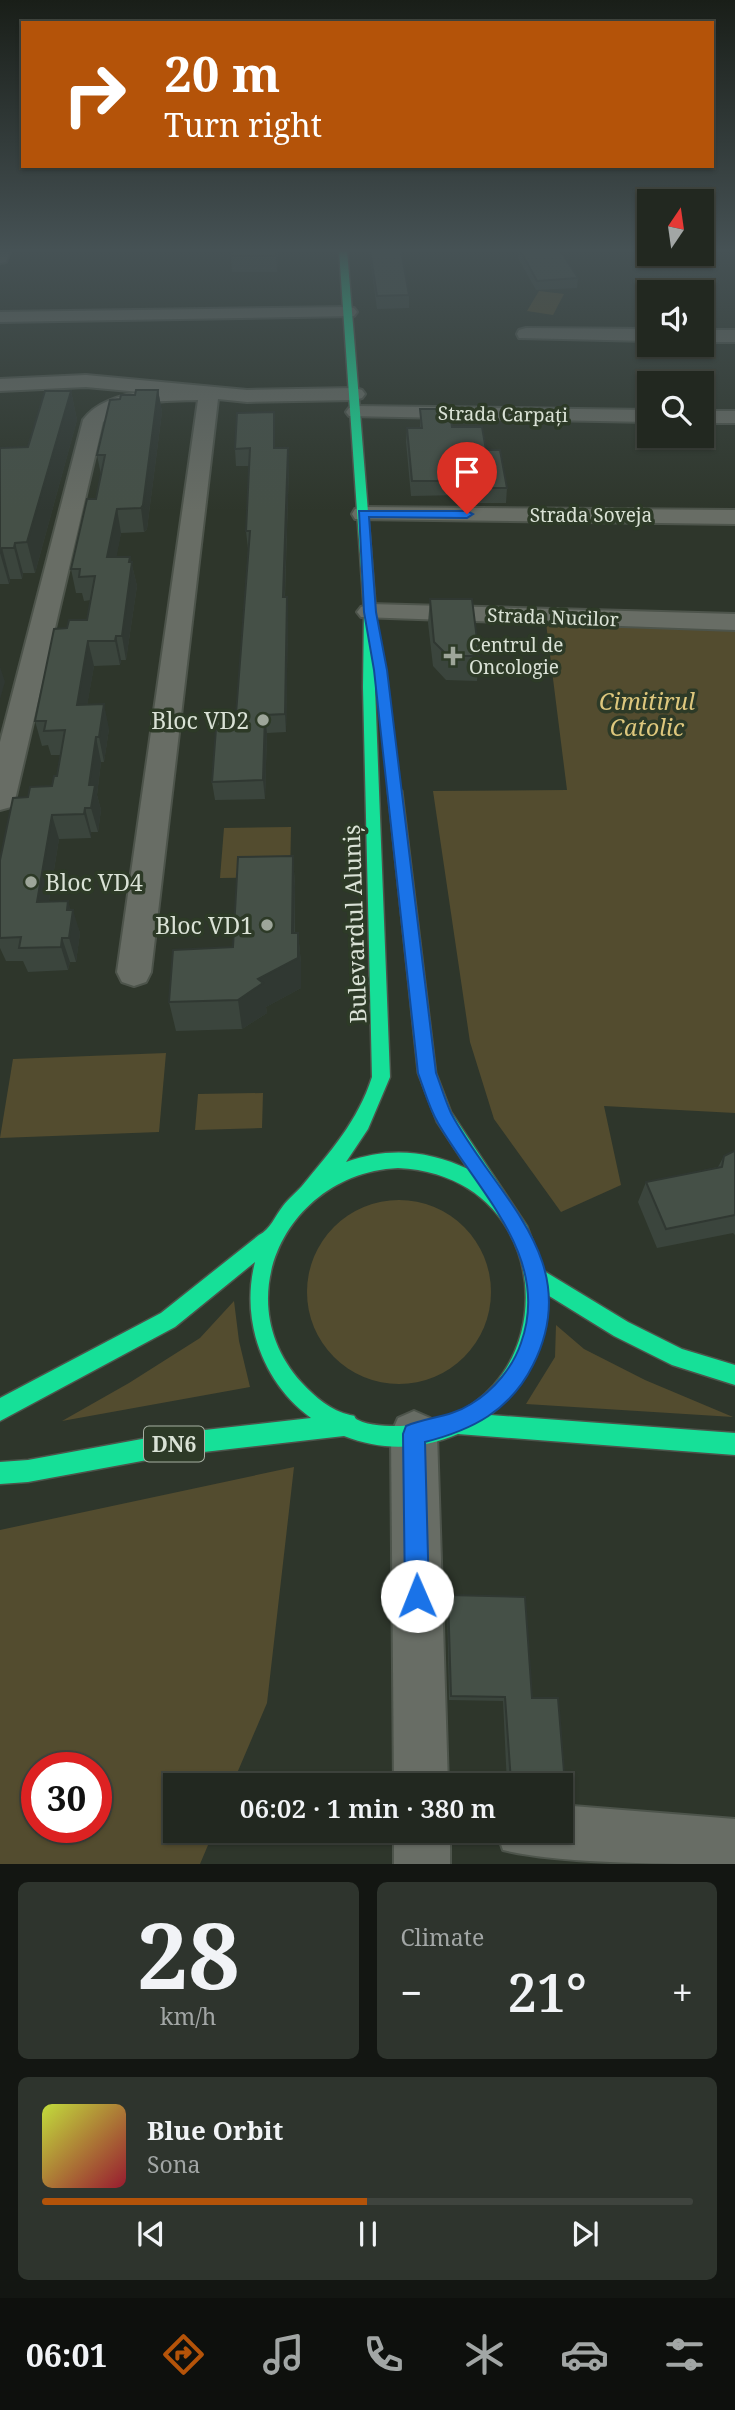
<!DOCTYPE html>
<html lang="en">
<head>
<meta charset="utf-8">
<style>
  body { margin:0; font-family:"Noto Serif",serif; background:#2e342d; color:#f1f3f6; height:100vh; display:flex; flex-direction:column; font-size:26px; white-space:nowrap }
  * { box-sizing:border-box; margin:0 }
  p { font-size:23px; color:#a2a6a5 }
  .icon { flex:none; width:38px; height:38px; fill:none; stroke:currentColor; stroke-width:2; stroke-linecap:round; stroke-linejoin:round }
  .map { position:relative; height:1864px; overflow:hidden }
  .details { display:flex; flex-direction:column; gap:18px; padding:18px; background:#131612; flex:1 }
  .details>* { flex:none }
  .hud { position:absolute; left:21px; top:21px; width:693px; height:147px; border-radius:0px; box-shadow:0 2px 5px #0004,0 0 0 2px #3f443e; background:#b45309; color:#fff; overflow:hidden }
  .needle { width:46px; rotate:13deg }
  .fabs { position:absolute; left:637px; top:189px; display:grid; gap:14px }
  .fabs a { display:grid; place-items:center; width:77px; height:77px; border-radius:0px; background:#222820; box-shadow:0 2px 5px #0004,0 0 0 2px #3f443e; font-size:35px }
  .speed { position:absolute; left:21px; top:1752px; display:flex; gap:14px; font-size:35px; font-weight:700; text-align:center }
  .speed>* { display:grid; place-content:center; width:91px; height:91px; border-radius:50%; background:#222820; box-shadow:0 2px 5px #0004,0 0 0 2px #3f443e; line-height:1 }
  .speed .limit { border:10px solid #d22; background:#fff; color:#111 }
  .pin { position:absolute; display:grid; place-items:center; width:60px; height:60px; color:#fff; margin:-72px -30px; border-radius:50% 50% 50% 0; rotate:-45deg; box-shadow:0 0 7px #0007 }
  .pin .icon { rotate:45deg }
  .me { position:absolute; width:77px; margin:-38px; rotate:359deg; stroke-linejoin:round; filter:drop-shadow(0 0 5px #0008) }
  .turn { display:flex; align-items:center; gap:24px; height:147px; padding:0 28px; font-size:32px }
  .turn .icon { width:91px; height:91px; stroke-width:2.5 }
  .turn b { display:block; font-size:49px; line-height:60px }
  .big { font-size:52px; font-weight:600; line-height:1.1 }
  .details .card { flex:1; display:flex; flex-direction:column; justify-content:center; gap:10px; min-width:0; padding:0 24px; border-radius:10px; background:#2e342d }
  .details .dial { align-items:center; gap:0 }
  .dial b { font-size:91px; line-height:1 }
  .song { display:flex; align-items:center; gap:21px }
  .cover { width:84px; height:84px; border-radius:10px; background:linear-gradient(135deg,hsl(70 70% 55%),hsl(350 70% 35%)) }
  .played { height:7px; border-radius:4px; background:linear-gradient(90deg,#b45309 50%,#3f443e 50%) }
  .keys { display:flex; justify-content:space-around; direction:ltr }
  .heat { display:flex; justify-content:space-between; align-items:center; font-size:38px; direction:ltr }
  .details .tiles { flex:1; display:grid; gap:18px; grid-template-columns:1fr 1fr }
  .card:last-child { grid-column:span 2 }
  .trip { position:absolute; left:163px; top:1773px; width:410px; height:70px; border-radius:0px; background:#222820; box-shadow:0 2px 5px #0004,0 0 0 2px #3f443e; font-weight:600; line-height:70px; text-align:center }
  .dock { display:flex; height:112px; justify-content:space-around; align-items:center; background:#0e100d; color:#a2a6a5 }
  .dock .icon { width:49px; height:49px }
  .dock .active { color:#b45309 }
  .dock b { font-size:32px; color:#f1f3f6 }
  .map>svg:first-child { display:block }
</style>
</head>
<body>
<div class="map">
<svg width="735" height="1864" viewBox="0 0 735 1864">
  <rect width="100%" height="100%" fill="#2e362b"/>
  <!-- green -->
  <g fill="#534c2f" fill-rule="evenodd">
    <polygon points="539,291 564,294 553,315 527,311"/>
    <polygon points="546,623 735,628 735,1113 604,1106 621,1185 561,1212 494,1119 470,1042 433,791 567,790"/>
    <polygon points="291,827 290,877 220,878 224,828"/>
    <polygon points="166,1053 159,1132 0,1138 13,1059"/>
    <polygon points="263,1093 262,1128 195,1130 198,1094"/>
    <circle cx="399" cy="1292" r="92"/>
    <polygon points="234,1301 239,1341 250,1387 62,1421 129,1383 200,1338"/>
    <polygon points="556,1325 584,1349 645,1380 733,1417 526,1404 555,1357"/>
    <path d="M294 1467 267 1703 232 1785H175V1830L214 1831 200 1864H0V1530ZM37 1768H96V1827H37Z"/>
  </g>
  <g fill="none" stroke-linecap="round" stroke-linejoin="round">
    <defs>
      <g id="street">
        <polygon points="0,250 11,250 6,262 0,263"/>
        <polygon points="348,307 354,308 357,312 354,316 0,322 0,312"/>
        <polygon points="526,328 649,329 649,341 519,338 517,334 519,330"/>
        <rect x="702" y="330" width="33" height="12"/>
        <path d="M86 375 247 390 355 388 362 390 365 394 362 398 355 400 247 402 218 399 151 972 146 982 134 986 122 982 117 972 198 400C164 401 130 399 103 422L15 800 11 807 0 810V742L83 420C96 402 119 396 140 392L86 387 0 391V379Z"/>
        <polygon points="356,406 649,410 649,422 349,416 346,412 349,408"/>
        <rect x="702" y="411" width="33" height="12"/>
        <polygon points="363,507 735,510 735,524 355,519 352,514 355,509"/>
        <polygon points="370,604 735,614 735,630 361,617 357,612 361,607"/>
        <polygon points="414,1411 430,1418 437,1434 448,1785 394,1785 391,1434 398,1418"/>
        <path d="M560 1805 735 1819V1864C672 1864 560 1864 503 1850L496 1830H560Z"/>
        <rect x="394" y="1830" width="56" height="34"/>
      </g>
      <path id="fast" d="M339 250H347L376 612 375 687 390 1077 368 1129 346 1162C388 1147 427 1150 468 1169L437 1122 418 1073 388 791 395 786 402 791 436 1073 451 1112 527 1226 544 1271 628 1322 682 1349 735 1365V1385L672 1365 614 1336 546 1294C547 1340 526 1386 490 1415L735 1433V1455L458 1434C420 1450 383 1451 344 1436L169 1456 28 1482 0 1484V1462L28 1460 169 1434 311 1418C263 1383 240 1321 255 1262L175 1327 0 1421V1398L161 1313 259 1235C270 1230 275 1216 283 1206 288 1199 296 1193 302 1186 330 1152 358 1121 372 1077L363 687 364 612ZM398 1168C571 1176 565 1422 400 1426 388 1426 369 1426 358 1420 352 1417 358 1416 350 1415 331 1411 315 1397 302 1383 225 1299 288 1173 398 1168Z"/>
    </defs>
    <!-- street casing -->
    <use href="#street" stroke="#4d544b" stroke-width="4"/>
    <!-- fast casing -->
    <use href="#fast" stroke="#4d544b" stroke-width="3"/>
    <!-- street -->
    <use href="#street" fill="#686d65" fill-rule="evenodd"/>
    <!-- fast -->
    <use href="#fast" fill="#16e098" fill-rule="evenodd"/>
  </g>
  <!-- wall -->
  <g fill="#3b453d">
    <polygon points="232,250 278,250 277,272 232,272 231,256"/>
    <polygon points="369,250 401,250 409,295 409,308 377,309"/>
    <polygon points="519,250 560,250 578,278 577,288 536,290 518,258"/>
    <polygon points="158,390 162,412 147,529 144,532 121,533 116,557 130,557 137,586 126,660 121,660 120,665 94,666 87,705 109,729 104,762 101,762 97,795 101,810 98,832 91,832 91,838 59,839 49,901 71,910 80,933 76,962 70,962 68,970 28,972 23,961 6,961 0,948 0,860 28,797 52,786 57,776 60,755 51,755 48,745 42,746 35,721 67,628 87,620 91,600 84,601 82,593 76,593 71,569 96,499 101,475 97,455 120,399 135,395"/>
    <polygon points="71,391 77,420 35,573 23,573 22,579 10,579 9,584 0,584 0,448 28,447"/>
    <polygon points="420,409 452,427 486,450 507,488 506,503 464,503 463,495 411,496 406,442 407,428 420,428"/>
    <polygon points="274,412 275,448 289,465 285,597 287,597 288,615 286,732 267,733 265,799 215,800 212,782 236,714 248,549 246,531 250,466 236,466 235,449"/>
    <polygon points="430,599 479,656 477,681 446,680 433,666 428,623"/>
    <polygon points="293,856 295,887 295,933 298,933 301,963 301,988 266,1007 267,1013 242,1029 176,1031 169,1002 233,947"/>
    <polygon points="735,1151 735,1235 733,1233 657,1248 638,1202 646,1182 718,1167 724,1156"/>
    <polygon points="448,1595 532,1698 565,1784 561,1786 560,1785 507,1785 503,1701 449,1700 447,1601"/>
  </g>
  <!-- shaded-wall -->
  <g fill="#303832">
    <polygon points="276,250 278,250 277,272 276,256"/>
    <polygon points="158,390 162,412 147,529 144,532 141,508"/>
    <polygon points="71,391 77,420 35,573 27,542"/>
    <polygon points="274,412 275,429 275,465 274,448"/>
    <polygon points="288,448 289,465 284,615 283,597"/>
    <polygon points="117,509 121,533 112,581 107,557"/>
    <polygon points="15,543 23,573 22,579 14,548"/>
    <polygon points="2,548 10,579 9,584 0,553"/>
    <polygon points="130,557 137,586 126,660 122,636"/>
    <polygon points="287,597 288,615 286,732 285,714"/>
    <polygon points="116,636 121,660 120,665 115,641"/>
    <polygon points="88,641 94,666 83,729 77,705"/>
    <polygon points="0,667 5,682 0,699"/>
    <polygon points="104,704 109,729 104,762 99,737"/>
    <polygon points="265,715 267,733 265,799 263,780"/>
    <polygon points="96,737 101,762 97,795 101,810 98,832 91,808 89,785"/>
    <polygon points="85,808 91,832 91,838 84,814"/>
    <polygon points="52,815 59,839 45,925 37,902"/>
    <polygon points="293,856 295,887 294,960 298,933 301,963 301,988 266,1007 267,1013 242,1029 238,1000 258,979 292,933"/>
    <polygon points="68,901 72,914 73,910 80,933 76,962 69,938 67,910"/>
    <polygon points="62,938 70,962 68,970 61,947"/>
  </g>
  <!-- building -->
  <g fill="#455047" stroke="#303832" stroke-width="2">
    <polygon points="232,250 276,250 276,256 231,256"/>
    <polygon points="370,250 401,250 409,295 377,296"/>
    <polygon points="520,250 560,250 578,278 537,281"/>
    <polygon points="136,390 158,390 143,505 141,508 117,509 107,557 130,557 129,562 132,562 122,636 116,636 115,641 88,641 77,705 104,704 99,737 96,737 89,785 95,785 91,808 85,808 84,814 52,815 37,902 68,901 67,910 73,910 69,938 62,938 61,947 19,948 21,937 0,938 0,860 13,798 28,797 30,787 52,786 54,776 57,776 65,730 44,731 46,721 35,721 54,629 67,628 69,620 87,620 95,576 79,577 80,569 71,569 87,499 96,499 105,455 97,455 110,400 120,399 121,395 135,395"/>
    <polygon points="45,391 71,391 27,542 15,543 14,548 2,548 0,553 0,448 28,447"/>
    <polygon points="420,409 450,409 452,427 482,427 486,450 500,450 507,488 465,488 464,481 412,481 407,428 422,428"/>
    <polygon points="274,412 274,448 288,448 283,597 287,597 285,714 265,715 263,780 212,782 217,715 236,714 250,531 246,531 250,448 235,449 237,413"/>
    <polygon points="430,599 472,599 479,656 448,656 434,642"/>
    <polygon points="293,856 292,933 298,933 298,958 258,979 263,983 238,1000 169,1002 173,950 233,947 238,857"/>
    <polygon points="734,1151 735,1151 735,1215 666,1229 646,1182 722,1167 724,1156"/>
    <polygon points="448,1595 525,1597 532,1698 558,1698 565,1784 511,1782 505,1697 451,1696"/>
  </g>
  <!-- sky -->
  <linearGradient id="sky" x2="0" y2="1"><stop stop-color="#191e18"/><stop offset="0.49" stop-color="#465255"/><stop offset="1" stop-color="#465255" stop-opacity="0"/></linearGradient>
  <rect width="735" height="511" fill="url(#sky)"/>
  <!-- route -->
  <path fill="#1a73e8" stroke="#114b97" stroke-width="2" d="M359 511H467L473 514 467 518 369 517 376 612 387 670 436 1073C441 1086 445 1100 451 1113 495 1196 586 1260 533 1365 510 1411 472 1430 425 1442L429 1596 426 1604 417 1608 409 1604 405 1596 403 1434 406 1426C428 1417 451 1417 471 1404 494 1390 513 1367 521 1343 552 1257 477 1191 438 1123 429 1108 424 1089 418 1073L374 670 364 612Z"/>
  <!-- markers -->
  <g fill="#9ea69a" stroke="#2d3a27" stroke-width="2.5">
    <path d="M449.5 645.5h7v7h7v7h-7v7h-7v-7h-7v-7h7z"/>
    <circle cx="263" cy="720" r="7"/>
    <circle cx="31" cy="882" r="7"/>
    <circle cx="267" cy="925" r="7"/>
  </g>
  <g text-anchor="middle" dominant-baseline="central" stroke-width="7" stroke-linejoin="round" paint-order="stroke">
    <!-- far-street labels -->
    <g font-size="19" fill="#dae2d6" stroke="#2d3a27">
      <text transform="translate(503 414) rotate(1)">Strada Carpați</text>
      <text x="591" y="515">Strada Soveja</text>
      <text transform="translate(553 617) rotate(2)">Strada Nucilor</text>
    </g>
    <!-- far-poi labels -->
    <g font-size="19" fill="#dae2d6" stroke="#2d3a27" text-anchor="start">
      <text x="469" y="645">Centrul de<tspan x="469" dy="22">Oncologie</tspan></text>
    </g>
    <!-- shield labels -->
    <rect fill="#2d3a27" stroke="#a6b0a2" stroke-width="2" x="144" y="1426.5" width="60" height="35" rx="5"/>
    <g font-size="21" font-weight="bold" fill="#dae2d6">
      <text x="174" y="1444">DN6</text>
    </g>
    <!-- park labels -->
    <g font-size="23" font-style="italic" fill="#ddc77d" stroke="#2d3a27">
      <text x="647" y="701">Cimitirul<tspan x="647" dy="26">Catolic</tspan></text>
    </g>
    <!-- poi labels -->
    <g font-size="23" fill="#dae2d6" stroke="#2d3a27" text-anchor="end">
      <text x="249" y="720">Bloc VD2</text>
      <text x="45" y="882" text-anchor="start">Bloc VD4</text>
      <text x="253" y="925">Bloc VD1</text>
    </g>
    <!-- street labels -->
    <g font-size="23" fill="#dae2d6" stroke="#2d3a27">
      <text transform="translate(354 924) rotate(-92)">Bulevardul Aluniș</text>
    </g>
  </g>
</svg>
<div class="fabs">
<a><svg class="needle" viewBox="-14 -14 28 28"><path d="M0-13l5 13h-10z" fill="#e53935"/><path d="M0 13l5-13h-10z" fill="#a2a6a5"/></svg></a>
<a><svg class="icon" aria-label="sound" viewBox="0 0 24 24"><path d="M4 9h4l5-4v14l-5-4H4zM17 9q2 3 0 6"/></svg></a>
<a><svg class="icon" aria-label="search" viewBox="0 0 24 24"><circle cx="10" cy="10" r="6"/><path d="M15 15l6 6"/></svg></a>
</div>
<div class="speed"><div class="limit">30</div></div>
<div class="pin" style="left:467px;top:514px;background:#d93025"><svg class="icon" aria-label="arrive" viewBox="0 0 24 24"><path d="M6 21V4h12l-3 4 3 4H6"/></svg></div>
<svg class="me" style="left:417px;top:1596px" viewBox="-20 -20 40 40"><circle r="19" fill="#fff"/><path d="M0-13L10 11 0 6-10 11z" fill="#1a73e8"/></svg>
<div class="trip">06:02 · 1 min · 380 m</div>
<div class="hud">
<div class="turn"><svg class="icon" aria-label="right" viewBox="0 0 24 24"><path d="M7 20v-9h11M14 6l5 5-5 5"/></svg><div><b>20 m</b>Turn right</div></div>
</div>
</div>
<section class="details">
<div class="tiles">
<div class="card dial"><b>28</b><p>km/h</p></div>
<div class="card"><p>Climate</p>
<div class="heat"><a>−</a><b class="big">21°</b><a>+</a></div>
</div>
<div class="card">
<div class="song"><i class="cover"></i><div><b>Blue Orbit</b><p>Sona</p></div></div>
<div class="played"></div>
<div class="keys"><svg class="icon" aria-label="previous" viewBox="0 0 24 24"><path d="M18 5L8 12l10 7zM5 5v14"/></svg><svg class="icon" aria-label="pause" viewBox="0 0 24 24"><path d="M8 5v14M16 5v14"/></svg><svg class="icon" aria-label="next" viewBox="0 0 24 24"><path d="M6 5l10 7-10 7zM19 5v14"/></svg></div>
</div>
</div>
</section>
<nav class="dock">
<b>06:01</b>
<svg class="icon active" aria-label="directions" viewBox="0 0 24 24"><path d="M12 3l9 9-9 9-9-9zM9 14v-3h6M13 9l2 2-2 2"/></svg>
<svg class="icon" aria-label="music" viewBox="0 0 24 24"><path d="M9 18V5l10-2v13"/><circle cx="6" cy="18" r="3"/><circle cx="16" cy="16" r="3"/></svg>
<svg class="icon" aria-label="phone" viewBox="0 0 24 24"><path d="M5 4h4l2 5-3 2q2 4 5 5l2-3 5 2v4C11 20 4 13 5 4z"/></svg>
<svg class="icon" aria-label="climate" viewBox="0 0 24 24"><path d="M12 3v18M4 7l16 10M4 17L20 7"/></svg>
<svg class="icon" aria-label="car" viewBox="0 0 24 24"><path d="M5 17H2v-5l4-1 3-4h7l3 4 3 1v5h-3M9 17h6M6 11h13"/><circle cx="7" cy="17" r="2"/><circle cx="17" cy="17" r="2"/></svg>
<svg class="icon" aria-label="filters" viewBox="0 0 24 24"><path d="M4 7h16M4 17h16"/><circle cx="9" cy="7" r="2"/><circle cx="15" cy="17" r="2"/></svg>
</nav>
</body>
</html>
